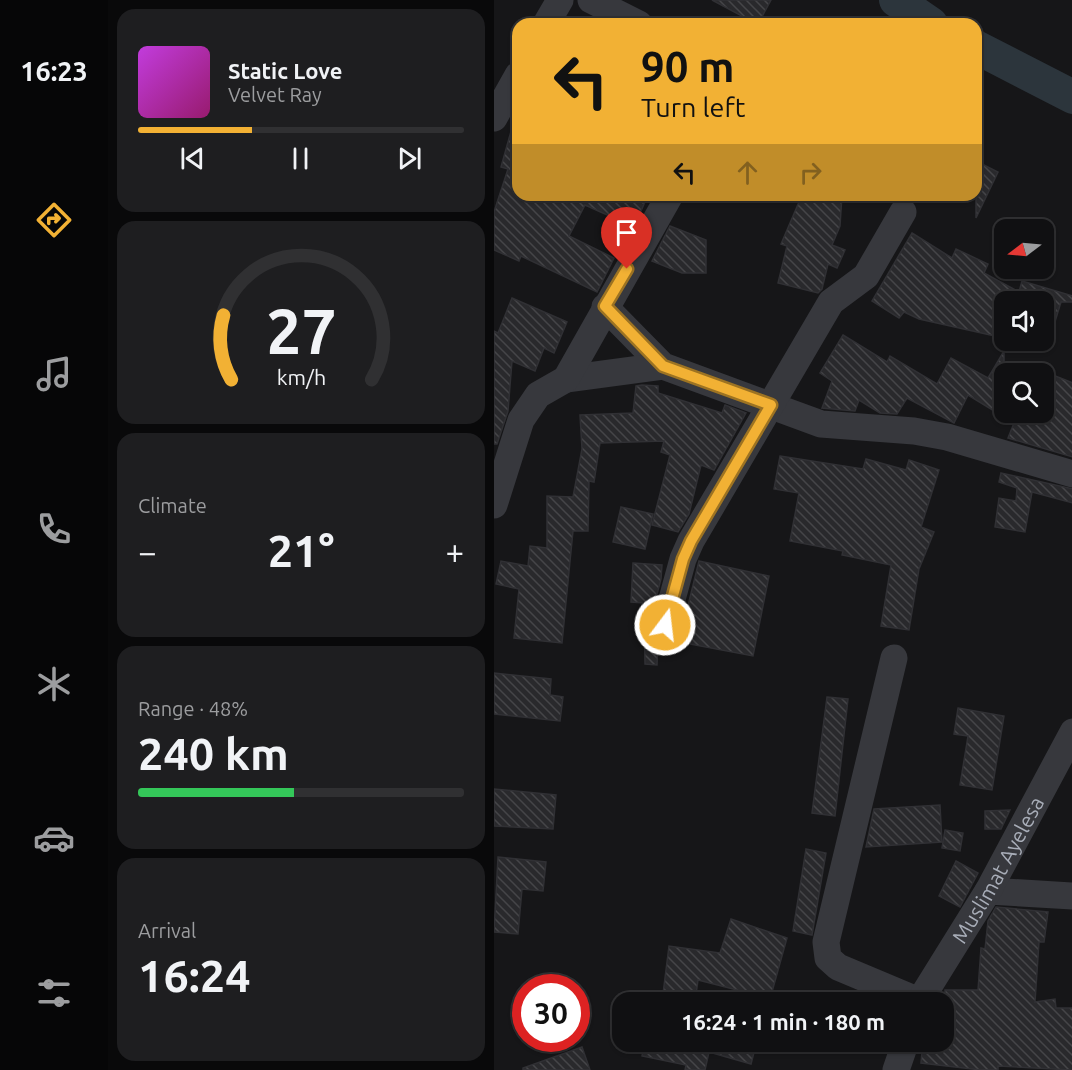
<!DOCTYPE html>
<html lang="en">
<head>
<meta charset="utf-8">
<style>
  body { margin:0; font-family:Ubuntu,sans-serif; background:#1e1e20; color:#f1f3f6; height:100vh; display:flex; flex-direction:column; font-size:22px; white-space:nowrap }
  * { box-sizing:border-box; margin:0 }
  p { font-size:20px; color:#9c9d9f }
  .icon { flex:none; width:33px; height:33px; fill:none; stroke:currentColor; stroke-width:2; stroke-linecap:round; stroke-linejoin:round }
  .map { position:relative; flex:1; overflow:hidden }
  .sheet { display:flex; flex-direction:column; gap:9px; padding:9px; background:#09090a; width:386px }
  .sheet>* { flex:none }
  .top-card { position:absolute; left:18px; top:18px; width:470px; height:183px; border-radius:18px; box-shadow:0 2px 4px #0004,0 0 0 2px #303032; background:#f2b134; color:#111; overflow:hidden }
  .needle { width:39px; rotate:254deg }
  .tools { position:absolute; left:500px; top:219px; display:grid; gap:12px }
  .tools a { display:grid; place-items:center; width:60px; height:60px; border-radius:12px; background:#101012; box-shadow:0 2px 4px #0004,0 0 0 2px #303032; font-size:30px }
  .speed { position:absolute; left:18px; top:974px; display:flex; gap:12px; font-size:30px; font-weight:700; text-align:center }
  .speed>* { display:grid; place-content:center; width:78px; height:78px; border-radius:50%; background:#101012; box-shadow:0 2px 4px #0004,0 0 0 2px #303032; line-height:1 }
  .speed .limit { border:9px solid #d22; background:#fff; color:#111 }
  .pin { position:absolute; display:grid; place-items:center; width:51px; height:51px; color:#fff; margin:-62px -26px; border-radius:50% 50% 50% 0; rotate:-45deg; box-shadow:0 0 6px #0007 }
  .pin .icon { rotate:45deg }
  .me { position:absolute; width:66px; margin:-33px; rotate:15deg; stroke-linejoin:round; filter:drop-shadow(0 0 4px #0008) }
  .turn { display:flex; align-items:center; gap:21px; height:126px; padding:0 30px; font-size:27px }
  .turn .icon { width:78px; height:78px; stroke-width:2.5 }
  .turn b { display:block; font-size:42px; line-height:51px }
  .lanes { display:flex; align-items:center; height:57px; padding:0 30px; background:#0003; justify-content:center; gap:30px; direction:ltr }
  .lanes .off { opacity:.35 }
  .big { font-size:45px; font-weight:600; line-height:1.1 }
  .sheet .tile { flex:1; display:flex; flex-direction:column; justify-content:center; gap:9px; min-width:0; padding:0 21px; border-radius:18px; background:#1e1e20 }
  .sheet .dial { align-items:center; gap:0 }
  .dial svg { height:156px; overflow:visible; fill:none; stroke:#303032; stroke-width:7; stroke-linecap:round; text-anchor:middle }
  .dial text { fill:#f1f3f6; stroke:none }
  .song { display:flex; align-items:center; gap:18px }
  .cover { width:72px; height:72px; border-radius:9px; background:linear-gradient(135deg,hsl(290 70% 55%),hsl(320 70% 35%)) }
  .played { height:6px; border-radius:3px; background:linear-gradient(90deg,#f2b134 35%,#303032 35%) }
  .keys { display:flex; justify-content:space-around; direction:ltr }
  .heat { display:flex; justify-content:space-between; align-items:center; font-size:33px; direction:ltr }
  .charge { height:9px; border-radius:4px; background:linear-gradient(90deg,#34c759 48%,#303032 0) }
  .trip { position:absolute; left:118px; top:992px; width:342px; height:60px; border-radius:18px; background:#101012; box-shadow:0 2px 4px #0004,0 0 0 2px #303032; font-weight:600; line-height:60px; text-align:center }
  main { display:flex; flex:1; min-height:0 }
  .tabs { display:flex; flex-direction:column; width:108px; justify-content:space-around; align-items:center; background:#060607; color:#9c9d9f }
  .tabs .icon { width:42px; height:42px }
  .tabs .selected { color:#f2b134 }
  .tabs b { font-size:27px; color:#f1f3f6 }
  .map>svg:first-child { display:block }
</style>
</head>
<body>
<main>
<nav class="tabs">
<b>16:23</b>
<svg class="icon selected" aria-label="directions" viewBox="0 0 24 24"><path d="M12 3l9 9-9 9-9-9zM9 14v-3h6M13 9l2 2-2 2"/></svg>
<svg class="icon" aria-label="music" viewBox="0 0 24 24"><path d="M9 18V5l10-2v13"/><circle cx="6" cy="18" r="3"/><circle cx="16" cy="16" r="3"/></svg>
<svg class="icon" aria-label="phone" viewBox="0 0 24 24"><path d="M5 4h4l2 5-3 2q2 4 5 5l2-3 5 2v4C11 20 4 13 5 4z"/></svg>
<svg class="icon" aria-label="climate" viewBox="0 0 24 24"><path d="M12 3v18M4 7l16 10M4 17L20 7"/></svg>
<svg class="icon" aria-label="car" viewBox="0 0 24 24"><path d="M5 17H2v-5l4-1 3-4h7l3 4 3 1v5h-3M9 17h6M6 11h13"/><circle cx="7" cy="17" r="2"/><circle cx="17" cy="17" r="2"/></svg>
<svg class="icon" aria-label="filters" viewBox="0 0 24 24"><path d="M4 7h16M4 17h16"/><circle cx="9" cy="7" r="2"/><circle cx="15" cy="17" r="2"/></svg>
</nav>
<section class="sheet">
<div class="tile">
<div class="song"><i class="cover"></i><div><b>Static Love</b><p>Velvet Ray</p></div></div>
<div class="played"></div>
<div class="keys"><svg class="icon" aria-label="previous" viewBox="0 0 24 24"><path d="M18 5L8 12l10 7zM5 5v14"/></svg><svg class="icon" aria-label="pause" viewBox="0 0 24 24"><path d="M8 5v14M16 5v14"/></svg><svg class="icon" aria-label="next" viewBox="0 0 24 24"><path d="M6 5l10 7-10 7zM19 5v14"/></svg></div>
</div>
<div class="tile dial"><svg viewBox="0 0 100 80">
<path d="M14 69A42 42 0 1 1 86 69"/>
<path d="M14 69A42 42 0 0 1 10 36" stroke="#f2b134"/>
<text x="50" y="56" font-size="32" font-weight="700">27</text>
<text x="50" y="72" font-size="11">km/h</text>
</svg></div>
<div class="tile"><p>Climate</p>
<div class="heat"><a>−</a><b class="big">21°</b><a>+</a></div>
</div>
<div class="tile"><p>Range · 48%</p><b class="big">240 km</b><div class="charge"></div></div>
<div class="tile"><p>Arrival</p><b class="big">16:24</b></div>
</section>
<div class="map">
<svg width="579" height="1070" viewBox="0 0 579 1070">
  <defs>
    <pattern id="building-back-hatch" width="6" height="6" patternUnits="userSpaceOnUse" patternTransform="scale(1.5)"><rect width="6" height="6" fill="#29292c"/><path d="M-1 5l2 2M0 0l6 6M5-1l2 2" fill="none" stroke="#454548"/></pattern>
  </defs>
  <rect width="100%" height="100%" fill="#161618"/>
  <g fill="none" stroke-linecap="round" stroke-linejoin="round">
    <!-- river -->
    <g stroke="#2c353c" stroke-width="34">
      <polyline points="402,0 437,24"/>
      <polyline points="482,47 579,97"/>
    </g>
  </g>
  <!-- building -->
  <g fill="url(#building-back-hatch)" stroke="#303034" stroke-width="1.5">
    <polygon points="218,0 277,0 264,24 245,24 248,16"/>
    <polygon points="19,124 24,124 24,195 55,195 73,203 75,197 70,195 154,195 140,227 91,205 75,236 120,258 103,292 27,256 25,261 0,250 0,212 14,169 7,167"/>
    <polygon points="482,161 504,172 482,218"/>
    <polygon points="308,195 348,195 346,226 338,245 351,250 343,268 334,264 328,289 324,293 284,283 293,246 287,244"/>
    <polygon points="176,226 212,240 212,273 188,273 158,261"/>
    <polygon points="418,233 458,258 462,249 494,264 490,273 525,292 528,281 579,296 579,302 567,302 553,348 549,348 549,302 510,302 510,338 425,319 410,312 405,318 378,301"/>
    <polygon points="18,298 73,322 60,353 50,348 41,371 18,361 14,411 3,444 0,444 0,331 4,333"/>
    <polygon points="349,335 393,362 396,356 443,384 457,358 494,378 510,351 510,412 549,412 549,371 579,383 579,457 514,438 520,423 474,395 460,423 413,398 403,414 386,413 365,400 361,411 328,408 338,381 326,373"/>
    <polygon points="148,385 164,386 164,393 228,413 231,405 252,413 220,470 207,465 195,514 184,532 158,525 176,455 167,452 170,441 106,443 100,482 95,481 94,531 79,531 68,643 20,638 25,589 2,584 7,561 34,566 36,546 53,548 53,496 79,497 88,449 86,415 139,413 142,386"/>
    <polygon points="286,456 369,469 372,459 412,470 415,460 445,470 427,527 440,532 425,569 415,630 387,626 397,565 348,555 349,551 296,541 305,493 280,489"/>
    <polygon points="507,473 579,489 579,503 538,492 531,532 501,527 505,498 522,501 523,488 505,482"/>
    <polygon points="127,507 159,514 151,549 119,542"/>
    <polygon points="205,561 275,576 259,656 185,642"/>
    <polygon points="139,563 168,565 167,579 156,621 156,630 164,639 163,665 151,664 150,603 137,602"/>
    <polygon points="0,673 57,679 56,695 69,697 66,721 0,714"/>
    <polygon points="333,697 354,699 341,816 318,813"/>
    <polygon points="464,708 510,716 498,790 466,785 474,736 460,734"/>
    <polygon points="0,789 62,795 59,829 0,826"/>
    <polygon points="446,805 448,842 372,847 380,809"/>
    <polygon points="516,810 507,829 491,829 491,811"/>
    <polygon points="451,830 469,833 466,851 448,848"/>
    <polygon points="312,849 332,853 318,935 299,931"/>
    <polygon points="4,857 52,862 49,891 28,889 24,934 0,932"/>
    <polygon points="462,861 484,873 466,907 445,896"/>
    <polygon points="502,907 554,912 550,942 545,942 541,1002 561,999 562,1008 579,1008 579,1070 504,1066 504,1070 487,1070 427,1063 429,1041 450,1041 451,990 484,990 487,948 491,949 494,921"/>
    <polygon points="237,919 293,938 276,999 273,1002 248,1002 251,992 204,980 201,1002 168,1002 175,946 226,953"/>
    <polygon points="151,1041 191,1043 192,1041 263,1041 257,1064 215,1052 211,1070 191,1070 192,1065 148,1056"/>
    <polygon points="88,1047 96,1070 29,1070 29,1068"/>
  </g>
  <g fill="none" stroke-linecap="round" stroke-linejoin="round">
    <!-- minor -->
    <g stroke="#37383d" stroke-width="27">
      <polyline points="97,0 145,24"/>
      <polyline points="52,24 66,0"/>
      <polyline points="0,118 24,75"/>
      <polyline points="111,307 169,366 327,424 420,431 453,437 579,474"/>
      <polyline points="72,379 169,366"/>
      <polyline points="0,505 27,420 44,395 72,379 176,195"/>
      <polyline points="171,625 189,559 197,541 337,302 372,276 409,212"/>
      <polyline points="400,658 332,942 334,958 344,967 425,1001"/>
      <polyline points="494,891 579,896"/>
      <path id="s1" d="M425 1002 494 891 579 732"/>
      <polyline points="402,1070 412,1041"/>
    </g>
  </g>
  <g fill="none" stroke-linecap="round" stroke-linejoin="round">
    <defs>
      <polyline id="route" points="133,269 111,306 169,366 277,405 197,541 189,559 171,625"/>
    </defs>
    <!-- route casing -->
    <use href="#route" stroke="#9d7322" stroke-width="15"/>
    <!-- route -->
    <use href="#route" stroke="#f2b134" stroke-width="10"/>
  </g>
  <g text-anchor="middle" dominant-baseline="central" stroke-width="6" stroke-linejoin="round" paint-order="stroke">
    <!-- street labels -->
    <g font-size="21" fill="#a8adb8" stroke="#111113">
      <text stroke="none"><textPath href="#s1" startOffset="154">Muslimat Ayelesa</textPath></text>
    </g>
  </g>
</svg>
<div class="tools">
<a><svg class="needle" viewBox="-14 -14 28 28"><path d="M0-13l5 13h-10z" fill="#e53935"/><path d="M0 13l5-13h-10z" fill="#9c9d9f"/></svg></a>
<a><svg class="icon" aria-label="sound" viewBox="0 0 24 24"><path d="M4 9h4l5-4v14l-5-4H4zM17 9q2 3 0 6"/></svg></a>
<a><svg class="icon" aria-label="search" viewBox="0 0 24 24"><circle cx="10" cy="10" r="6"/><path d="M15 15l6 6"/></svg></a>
</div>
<div class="speed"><div class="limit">30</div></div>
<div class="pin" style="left:133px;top:269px;background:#d93025"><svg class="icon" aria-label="arrive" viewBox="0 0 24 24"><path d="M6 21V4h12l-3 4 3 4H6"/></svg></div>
<svg class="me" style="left:171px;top:625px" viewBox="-20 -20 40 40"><circle r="17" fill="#f2b134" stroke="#fff" stroke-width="3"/><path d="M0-11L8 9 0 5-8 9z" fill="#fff"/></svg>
<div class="trip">16:24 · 1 min · 180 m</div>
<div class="top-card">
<div class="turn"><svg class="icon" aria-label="left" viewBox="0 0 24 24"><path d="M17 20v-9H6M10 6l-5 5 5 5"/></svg><div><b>90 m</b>Turn left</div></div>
<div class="lanes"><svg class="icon" aria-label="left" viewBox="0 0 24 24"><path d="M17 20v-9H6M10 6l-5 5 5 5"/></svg><svg class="icon off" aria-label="ahead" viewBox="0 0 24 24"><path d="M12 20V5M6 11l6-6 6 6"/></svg><svg class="icon off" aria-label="right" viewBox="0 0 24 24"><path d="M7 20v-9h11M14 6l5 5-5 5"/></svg></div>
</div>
</div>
</main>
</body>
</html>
